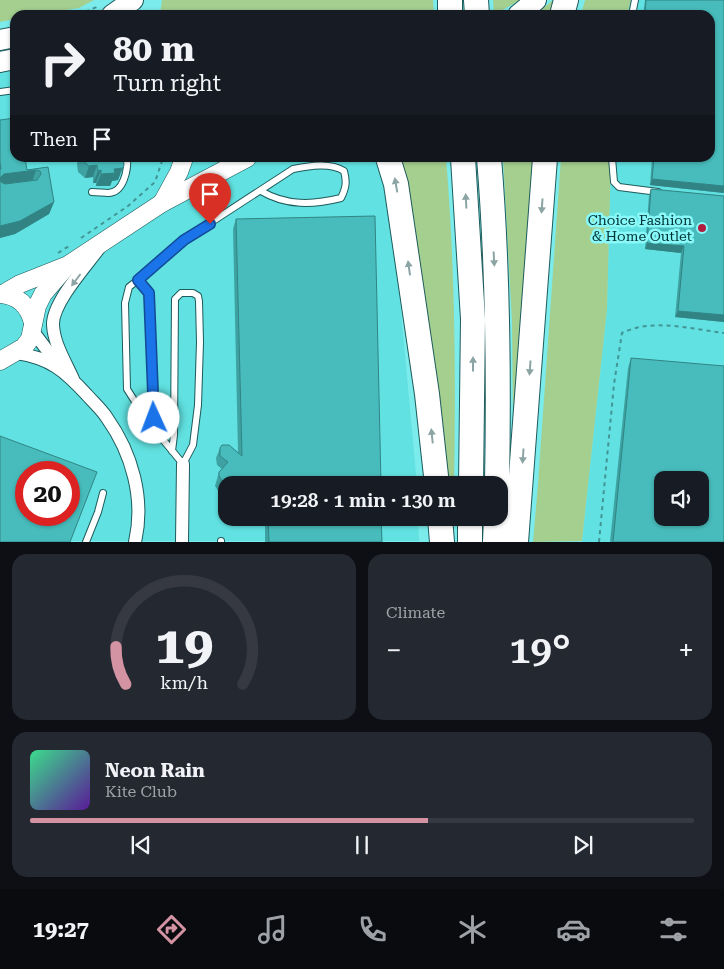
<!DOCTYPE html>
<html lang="en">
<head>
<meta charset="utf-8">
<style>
  body { margin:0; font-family:"Roboto Serif",serif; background:#242831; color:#f1f3f6; height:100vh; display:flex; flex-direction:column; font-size:19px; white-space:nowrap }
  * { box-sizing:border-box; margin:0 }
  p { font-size:16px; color:#9ea1a6 }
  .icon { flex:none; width:28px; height:28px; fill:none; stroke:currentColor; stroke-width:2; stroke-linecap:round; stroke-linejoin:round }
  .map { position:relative; height:542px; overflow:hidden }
  .side { display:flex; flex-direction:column; gap:12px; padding:12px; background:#0d0f14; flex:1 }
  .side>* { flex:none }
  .banner { position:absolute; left:10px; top:10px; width:705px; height:152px; border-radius:15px; box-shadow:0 1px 4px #0004; background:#171b24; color:#f1f3f6; overflow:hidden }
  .controls { position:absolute; left:654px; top:471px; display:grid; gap:10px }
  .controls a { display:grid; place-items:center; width:55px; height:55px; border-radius:10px; background:#171b24; box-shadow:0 1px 4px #0004; font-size:25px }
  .speed { position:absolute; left:15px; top:461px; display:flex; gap:10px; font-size:25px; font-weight:700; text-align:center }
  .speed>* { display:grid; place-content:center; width:65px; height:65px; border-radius:50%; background:#171b24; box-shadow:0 1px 4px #0004; line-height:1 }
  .speed .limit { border:8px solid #d22; background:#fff; color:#111 }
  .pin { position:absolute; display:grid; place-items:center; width:42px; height:42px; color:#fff; margin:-51px -21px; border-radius:50% 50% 50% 0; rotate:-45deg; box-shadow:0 0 5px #0007 }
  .pin .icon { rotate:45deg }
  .me { position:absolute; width:55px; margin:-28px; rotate:358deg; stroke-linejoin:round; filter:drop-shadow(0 0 4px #0008) }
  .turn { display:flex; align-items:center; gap:18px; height:105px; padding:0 20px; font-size:22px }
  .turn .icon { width:65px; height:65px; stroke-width:2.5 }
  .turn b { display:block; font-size:35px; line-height:42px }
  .then { display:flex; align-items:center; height:48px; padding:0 20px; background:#0003; gap:10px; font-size:19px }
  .big { font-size:38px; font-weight:600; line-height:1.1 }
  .side .widget { flex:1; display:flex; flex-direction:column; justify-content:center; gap:8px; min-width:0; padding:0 18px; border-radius:15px; background:#242831 }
  .side .dial { align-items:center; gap:0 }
  .dial svg { height:130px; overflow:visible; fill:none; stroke:#363941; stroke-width:7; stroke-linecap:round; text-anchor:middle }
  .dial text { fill:#f1f3f6; stroke:none }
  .song { display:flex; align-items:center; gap:15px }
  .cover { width:60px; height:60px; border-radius:8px; background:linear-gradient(135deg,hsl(150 70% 55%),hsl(270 70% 35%)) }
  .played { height:5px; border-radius:2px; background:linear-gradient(90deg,#d493a3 60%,#363941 60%) }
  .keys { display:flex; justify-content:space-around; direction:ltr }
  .heat { display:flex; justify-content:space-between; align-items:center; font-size:28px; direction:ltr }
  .side .tiles { flex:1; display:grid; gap:12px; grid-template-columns:1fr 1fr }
  .widget:last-child { grid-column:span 2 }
  .trip { position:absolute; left:218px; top:476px; width:290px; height:50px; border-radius:15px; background:#171b24; box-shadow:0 1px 4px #0004; font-weight:600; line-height:50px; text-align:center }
  .tab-bar { display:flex; height:80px; justify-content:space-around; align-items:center; background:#090b0e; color:#9ea1a6 }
  .tab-bar .icon { width:35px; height:35px }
  .tab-bar .active { color:#d493a3 }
  .tab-bar b { font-size:22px; color:#f1f3f6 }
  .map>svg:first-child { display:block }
</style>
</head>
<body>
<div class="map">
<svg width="724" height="542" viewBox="0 0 724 542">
  <rect width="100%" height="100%" fill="#7cebeb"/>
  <!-- built -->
  <g fill="#61e1e1" fill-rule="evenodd">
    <path d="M631 0H724V541L582 542 607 309 611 158H710V15H627ZM662 480H700V518H662Z"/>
    <path d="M15 71V158H375L380 163 398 279 417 485H226V518H418L419 541H0V73ZM26 472H69V515H26Z"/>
  </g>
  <!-- green -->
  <g fill="#a4cf8f">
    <polygon points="0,0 94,0 79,8 32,15 15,15 15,19 0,22"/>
    <polygon points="162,0 433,0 434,15 160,15"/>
    <polygon points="493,0 520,0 494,15"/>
    <polygon points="553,0 557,0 554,15 535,15"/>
    <polygon points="585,0 631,0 627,15 581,15"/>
    <path d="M398 158H446C455 266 456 376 454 485H442Z"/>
    <polygon points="503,158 536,158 518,418 513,418 512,322"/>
    <polygon points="561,158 611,158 607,309 582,541 533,542 538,484"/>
  </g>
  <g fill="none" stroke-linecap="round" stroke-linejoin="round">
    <defs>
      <g id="lane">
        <polyline points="632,15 635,0"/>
        <polyline points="0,92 15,90"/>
        <polyline points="612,158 614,182 619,187 658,192"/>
        <path d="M92 192C98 192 103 193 108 193 124 193 128 169 127 158"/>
        <path d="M138 280 184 240 293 169C309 166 330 162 344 171 347 182 346 188 341 198 313 205 286 206 261 191"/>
        <polyline points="163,440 154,418 149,293 138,280 129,287 125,303 127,389 146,419 183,464 193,445 198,405 200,342 199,301 198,296 193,293 181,293 175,299 174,435 172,451"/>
        <polyline points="221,541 221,542"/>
        <polyline points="86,542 98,512 103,493"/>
      </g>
      <g id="street">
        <polyline points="32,330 47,350 55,365"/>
        <path d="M17 353C50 358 65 371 87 395 94 403 102 410 107 418 132 453 145 499 135 542"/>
        <path d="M73 379C65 361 54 344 53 325 52 303 87 265 100 247"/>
        <polyline points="182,542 183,464"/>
      </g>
      <g id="secondary">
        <polyline points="162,203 179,172 184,158"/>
        <path d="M0 294C18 295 29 306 33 323"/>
        <polyline points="3,294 20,284 68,265 162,203 247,158"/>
        <polyline points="0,361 24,347 30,339 37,306 43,294 66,267"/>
      </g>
      <g id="primary">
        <polyline points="112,15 133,0"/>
        <polyline points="518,15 536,0"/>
        <polyline points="0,40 15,37"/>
        <polyline points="0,62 15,59"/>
      </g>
      <g id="highway">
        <polyline points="450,0 450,15"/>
        <polyline points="476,0 477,15"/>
        <polyline points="562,15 566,0"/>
        <polyline points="388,158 396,184 427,394 437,485"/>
        <polyline points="463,158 473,319 471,485"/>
        <path d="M489 158C498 266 499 376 497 485"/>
        <polyline points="440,518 442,542"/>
        <polyline points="470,542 470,518"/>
        <polyline points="495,542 496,518"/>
        <polyline points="516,542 545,158"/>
      </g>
    </defs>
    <!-- lane casing -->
    <use href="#lane" stroke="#1e5b5c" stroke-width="8"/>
    <!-- street casing -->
    <use href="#street" stroke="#1e5b5c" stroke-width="14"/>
    <!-- secondary casing -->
    <use href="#secondary" stroke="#1e5b5c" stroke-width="19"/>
    <!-- primary casing -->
    <use href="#primary" stroke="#1e5b5c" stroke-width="22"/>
    <!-- highway casing -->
    <use href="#highway" stroke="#1e5b5c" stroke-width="26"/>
    <!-- path -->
    <g stroke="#429595" stroke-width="2" stroke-dasharray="4 4" stroke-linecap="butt">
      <polyline points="78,15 99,6"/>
      <polyline points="81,238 128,206 155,182 163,158"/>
      <polyline points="58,253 69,246"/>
      <path d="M599 542 614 384 622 333C652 318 692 329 724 333"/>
    </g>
    <!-- lane -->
    <use href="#lane" stroke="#fff" stroke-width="6"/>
    <!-- street -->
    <use href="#street" stroke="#fff" stroke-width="12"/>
    <!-- secondary -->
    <use href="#secondary" stroke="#fff" stroke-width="18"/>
    <!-- primary -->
    <use href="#primary" stroke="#fff" stroke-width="20"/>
    <!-- highway -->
    <use href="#highway" stroke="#fff" stroke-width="24"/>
  </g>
  <!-- wall -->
  <g fill="#3ea2a2">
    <polygon points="645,0 724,0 724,193 650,185 652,158 710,158 710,15 643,15"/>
    <polygon points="0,120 27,170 48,167 54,202 49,214 15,234 0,238"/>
    <polygon points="79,158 123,158 119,177 118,180 112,181 110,186 96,186 96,183 93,183 93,177 85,178 78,172 77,164"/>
    <polygon points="651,189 724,196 724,322 675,317 681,253 645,249 649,195"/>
    <polygon points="236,219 381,485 226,485 223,492 219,492 215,486 219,472 222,469 217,465 216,458 220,448 238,452 233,229"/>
    <polygon points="631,358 724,542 610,542 628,368"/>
    <polygon points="265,518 381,518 382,542 265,542"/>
  </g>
  <!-- shaded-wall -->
  <g fill="#328484">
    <polygon points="97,165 93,177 85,178 89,166"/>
    <polygon points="124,165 118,180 112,181 110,186 96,186 101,174"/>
    <polygon points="36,170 32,182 0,186 0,178 4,174"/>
    <polygon points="101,170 96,183 93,183 98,171"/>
    <polygon points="652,179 724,186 724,193 650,185"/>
    <polygon points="54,202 49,214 15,234 0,238 0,226"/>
    <polygon points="647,243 684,246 681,253 645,249"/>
    <polygon points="678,311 724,315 724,322 675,317"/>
    <polygon points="243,478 240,485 226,485 226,491 223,492 227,483"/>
  </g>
  <!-- building -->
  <g fill="#48bcbc" stroke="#328484" fill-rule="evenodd">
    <polygon points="646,0 724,0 724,186 652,179 654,158 710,158 710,15 645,15"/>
    <polygon points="15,118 15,158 25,158 27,170 48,167 54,202 20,221 0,226 0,180 1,182 5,184 37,180 41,174 40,171 36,170 4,174 0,178 0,169 1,169 0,162 0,120"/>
    <polygon points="82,158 123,158 124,165 123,168 114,169 115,173 101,174 101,170 98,171 97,165 89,166 82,160"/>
    <polygon points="651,189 724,196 724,315 678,311 684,246 647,243"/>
    <polygon points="375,216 381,485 243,485 243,478 227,483 223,482 219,476 219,472 228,462 220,456 220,448 222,445 229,445 242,456 236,219"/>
    <path d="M631 358 724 366V542H613ZM662 480H700V518H662Z"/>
    <path d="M0 436 97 472 70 542H0ZM26 472H69V515H26Z"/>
    <polygon points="268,518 381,518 382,542 269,542"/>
  </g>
  <!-- one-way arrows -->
  <defs><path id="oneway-solid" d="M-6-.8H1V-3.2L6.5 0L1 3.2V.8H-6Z" transform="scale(1.25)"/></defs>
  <g fill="#8ca4a4">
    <use href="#oneway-solid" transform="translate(396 185) rotate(-100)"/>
    <use href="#oneway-solid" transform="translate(466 201) rotate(-93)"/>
    <use href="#oneway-solid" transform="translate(542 206) rotate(94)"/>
    <use href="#oneway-solid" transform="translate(494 259) rotate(87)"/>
    <use href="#oneway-solid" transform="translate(409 268) rotate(-98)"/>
    <use href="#oneway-solid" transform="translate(76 280) rotate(127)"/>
    <use href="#oneway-solid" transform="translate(473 364) rotate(-90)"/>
    <use href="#oneway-solid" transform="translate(530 368) rotate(94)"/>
    <use href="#oneway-solid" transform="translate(432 436) rotate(-96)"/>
    <use href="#oneway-solid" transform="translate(523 456) rotate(94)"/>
  </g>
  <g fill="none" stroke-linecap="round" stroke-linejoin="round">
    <defs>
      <polyline id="route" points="154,418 149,293 138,280 184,240 210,224"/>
    </defs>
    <!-- route casing -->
    <use href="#route" stroke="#114b97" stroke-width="12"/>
    <!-- route -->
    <use href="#route" stroke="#1a73e8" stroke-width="9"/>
  </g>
  <!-- markers -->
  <circle fill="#b01d3e" stroke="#89f8f8" stroke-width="2" cx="702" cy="228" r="5"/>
  <g text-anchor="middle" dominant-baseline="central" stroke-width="5" stroke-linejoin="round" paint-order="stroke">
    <!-- poi labels -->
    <g font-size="14" fill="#003435" stroke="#89f8f8" text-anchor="end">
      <text x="692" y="220">Choice Fashion<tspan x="692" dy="16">&amp; Home Outlet</tspan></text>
    </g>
  </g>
</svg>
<div class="controls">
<a><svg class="icon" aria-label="sound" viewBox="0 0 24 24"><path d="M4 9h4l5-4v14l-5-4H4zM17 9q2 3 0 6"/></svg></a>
</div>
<div class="speed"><div class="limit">20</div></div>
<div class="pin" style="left:210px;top:224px;background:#d93025"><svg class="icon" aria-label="arrive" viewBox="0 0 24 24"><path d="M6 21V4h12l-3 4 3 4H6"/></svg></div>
<svg class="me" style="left:154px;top:418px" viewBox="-20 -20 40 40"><circle r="19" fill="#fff"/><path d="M0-13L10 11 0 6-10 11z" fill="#1a73e8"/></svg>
<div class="trip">19:28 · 1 min · 130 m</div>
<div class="banner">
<div class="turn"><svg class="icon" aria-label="right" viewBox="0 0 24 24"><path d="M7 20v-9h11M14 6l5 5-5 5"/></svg><div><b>80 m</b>Turn right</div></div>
<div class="then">Then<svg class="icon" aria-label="arrive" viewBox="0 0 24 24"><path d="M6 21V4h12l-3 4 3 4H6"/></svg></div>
</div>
</div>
<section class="side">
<div class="tiles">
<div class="widget dial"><svg viewBox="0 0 100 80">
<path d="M14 69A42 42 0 1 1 86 69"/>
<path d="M14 69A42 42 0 0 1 8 46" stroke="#d493a3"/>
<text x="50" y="56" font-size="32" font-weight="700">19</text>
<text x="50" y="72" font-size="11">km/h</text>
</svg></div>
<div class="widget"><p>Climate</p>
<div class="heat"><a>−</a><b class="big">19°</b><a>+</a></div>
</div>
<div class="widget">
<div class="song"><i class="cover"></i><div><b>Neon Rain</b><p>Kite Club</p></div></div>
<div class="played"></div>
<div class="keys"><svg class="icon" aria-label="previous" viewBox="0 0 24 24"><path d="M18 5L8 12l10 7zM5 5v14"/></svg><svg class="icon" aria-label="pause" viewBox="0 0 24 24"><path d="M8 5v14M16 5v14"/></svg><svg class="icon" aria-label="next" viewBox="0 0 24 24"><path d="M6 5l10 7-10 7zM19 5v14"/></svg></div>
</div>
</div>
</section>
<nav class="tab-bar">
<b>19:27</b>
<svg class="icon active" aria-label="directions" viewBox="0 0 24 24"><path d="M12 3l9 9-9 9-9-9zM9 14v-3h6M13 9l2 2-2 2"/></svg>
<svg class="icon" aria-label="music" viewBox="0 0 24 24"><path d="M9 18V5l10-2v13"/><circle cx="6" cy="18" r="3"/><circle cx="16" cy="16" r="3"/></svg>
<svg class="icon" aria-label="phone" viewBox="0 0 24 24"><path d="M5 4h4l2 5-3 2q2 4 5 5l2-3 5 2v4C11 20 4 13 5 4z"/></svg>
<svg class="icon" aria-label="climate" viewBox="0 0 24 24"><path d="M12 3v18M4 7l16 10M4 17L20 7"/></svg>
<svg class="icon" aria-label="car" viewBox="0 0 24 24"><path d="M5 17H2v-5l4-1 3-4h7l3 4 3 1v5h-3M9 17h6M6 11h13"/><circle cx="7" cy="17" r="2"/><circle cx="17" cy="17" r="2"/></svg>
<svg class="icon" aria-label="filters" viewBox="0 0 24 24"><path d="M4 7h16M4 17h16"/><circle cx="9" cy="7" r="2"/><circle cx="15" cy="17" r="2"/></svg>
</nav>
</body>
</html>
